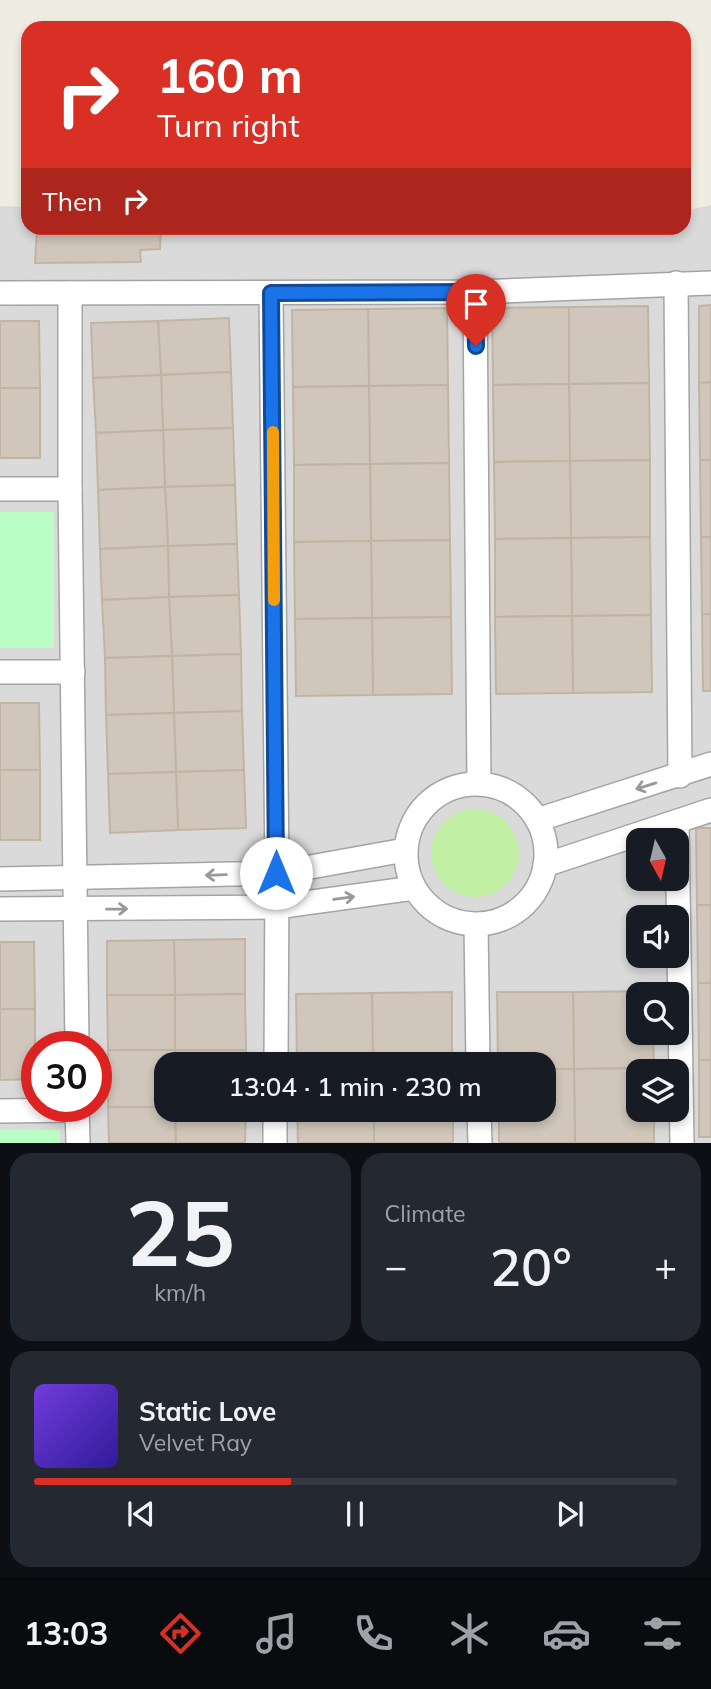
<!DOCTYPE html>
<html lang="en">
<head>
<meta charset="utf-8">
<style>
  body { margin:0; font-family:Mulish,sans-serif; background:#242831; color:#f1f3f6; height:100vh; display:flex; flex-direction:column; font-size:26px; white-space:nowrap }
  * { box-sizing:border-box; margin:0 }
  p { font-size:23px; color:#9ea1a6 }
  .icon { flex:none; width:38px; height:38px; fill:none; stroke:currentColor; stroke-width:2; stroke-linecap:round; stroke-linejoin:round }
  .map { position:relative; height:1143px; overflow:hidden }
  .side { display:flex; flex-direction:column; gap:10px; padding:10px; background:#0d0f14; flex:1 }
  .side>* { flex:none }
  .top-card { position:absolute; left:21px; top:21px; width:670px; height:214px; border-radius:21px; box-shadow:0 4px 10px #0003; background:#d93025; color:#fff; overflow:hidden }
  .needle { width:46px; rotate:172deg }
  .fabs { position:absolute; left:626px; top:828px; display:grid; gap:14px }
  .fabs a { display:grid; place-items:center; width:63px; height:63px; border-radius:14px; background:#171b24; box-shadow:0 4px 10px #0003; font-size:35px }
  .speed { position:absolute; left:21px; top:1031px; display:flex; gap:14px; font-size:35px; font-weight:700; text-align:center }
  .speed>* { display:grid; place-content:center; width:91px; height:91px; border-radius:50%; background:#171b24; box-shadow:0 4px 10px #0003; line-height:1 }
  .speed .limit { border:10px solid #d22; background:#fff; color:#111 }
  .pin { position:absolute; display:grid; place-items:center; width:60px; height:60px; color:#fff; margin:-72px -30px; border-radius:50% 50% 50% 0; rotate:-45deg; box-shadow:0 0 7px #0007 }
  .pin .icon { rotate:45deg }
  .me { position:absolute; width:77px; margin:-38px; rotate:0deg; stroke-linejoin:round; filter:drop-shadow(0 0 5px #0008) }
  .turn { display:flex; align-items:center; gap:24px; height:147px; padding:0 21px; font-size:32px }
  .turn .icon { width:91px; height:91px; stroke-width:2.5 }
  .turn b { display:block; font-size:49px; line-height:60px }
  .then { display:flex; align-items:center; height:66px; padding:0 21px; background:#0003; gap:14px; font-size:26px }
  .big { font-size:52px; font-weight:600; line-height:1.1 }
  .side .card { flex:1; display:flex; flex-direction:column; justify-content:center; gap:10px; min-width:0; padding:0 24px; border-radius:21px; background:#242831 }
  .side .dial { align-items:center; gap:0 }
  .dial b { font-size:91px; line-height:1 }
  .song { display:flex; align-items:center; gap:21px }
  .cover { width:84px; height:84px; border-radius:10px; background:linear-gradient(135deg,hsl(260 70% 55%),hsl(250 70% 35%)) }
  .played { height:7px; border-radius:4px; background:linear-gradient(90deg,#d93025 40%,#363941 40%) }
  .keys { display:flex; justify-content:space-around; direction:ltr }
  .heat { display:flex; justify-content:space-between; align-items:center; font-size:38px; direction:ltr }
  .side .tiles { flex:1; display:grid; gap:10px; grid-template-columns:1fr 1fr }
  .card:last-child { grid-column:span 2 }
  .trip { position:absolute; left:154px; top:1052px; width:402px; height:70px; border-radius:21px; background:#171b24; box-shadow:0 4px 10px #0003; font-weight:600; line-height:70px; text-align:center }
  .dock { display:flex; height:112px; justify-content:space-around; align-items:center; background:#090b0e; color:#9ea1a6 }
  .dock .icon { width:49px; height:49px }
  .dock .current { color:#d93025 }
  .dock b { font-size:32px; color:#f1f3f6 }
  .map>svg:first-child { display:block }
</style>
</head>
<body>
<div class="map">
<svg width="711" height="1143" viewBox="0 0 711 1143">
  <rect width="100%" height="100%" fill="#efece2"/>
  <!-- residential -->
  <path fill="#dbdada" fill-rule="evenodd" d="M711 205V1143H0V206L28 207V228H547L601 230 612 228H684V211ZM639 840H677V878H639ZM639 917H677V956H639ZM639 994H677V1032H639ZM37 1046H96V1106H37ZM166 1064H544V1110H166ZM639 1071H677V1110H639Z"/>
  <!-- grass -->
  <circle fill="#c1efa3" cx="475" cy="853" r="44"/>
  <!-- park -->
  <g fill="#bafec6">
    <rect x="0" y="512" width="54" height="136"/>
    <rect x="0" y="1130" width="60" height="13"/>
  </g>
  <!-- building -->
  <g fill="#d0c6bb" stroke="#c2b4a3" stroke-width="2">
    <polygon points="37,228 161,228 160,249 140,250 141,262 35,263"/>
    <polygon points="711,305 711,382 699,383 699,306"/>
    <polygon points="648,306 649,383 569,384 569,307"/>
    <polygon points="569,307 569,384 493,385 492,308"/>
    <polygon points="447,308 448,385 369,386 368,309"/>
    <polygon points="368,309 369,386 293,387 292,310"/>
    <polygon points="229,318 231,372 161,375 158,321"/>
    <polygon points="0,321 39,321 40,388 0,388"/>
    <polygon points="158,321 161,375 93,378 91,323"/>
    <polygon points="231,372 233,428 163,430 161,375"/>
    <polygon points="161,375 163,430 96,433 93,378"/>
    <polygon points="711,382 711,460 700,460 699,383"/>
    <polygon points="649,383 650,460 570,461 569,384"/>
    <polygon points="569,384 570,461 494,462 493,385"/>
    <polygon points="448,385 449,463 370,464 369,386"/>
    <polygon points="369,386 370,464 294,465 293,387"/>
    <rect x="0" y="388" width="40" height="70"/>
    <polygon points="233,428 235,485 165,487 163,430"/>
    <polygon points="163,430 165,487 98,490 96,433"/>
    <polygon points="650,460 650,537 571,538 570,461"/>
    <polygon points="700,460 711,460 711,537 701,537"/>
    <polygon points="570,461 571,538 495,539 494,462"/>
    <polygon points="449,463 450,540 371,541 370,464"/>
    <polygon points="370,464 371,541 294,542 294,465"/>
    <polygon points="235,485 237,544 168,546 165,487"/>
    <polygon points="165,487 168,546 100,549 98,490"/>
    <polygon points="650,537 651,615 572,616 571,538"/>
    <polygon points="701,537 711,537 711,614 702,614"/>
    <polygon points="571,538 572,616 495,617 495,539"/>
    <polygon points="450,540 451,617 372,618 371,541"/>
    <polygon points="371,541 372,618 295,619 294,542"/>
    <polygon points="237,544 239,595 169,597 168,546"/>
    <polygon points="168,546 169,597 102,600 100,549"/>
    <polygon points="239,595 241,654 172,656 169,597"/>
    <polygon points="169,597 172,656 105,658 102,600"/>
    <polygon points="702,614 711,614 711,691 703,691"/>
    <polygon points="651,615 652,692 573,693 572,616"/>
    <polygon points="572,616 573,693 496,694 495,617"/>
    <polygon points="451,617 452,694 373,695 372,618"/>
    <polygon points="372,618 373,695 296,696 295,619"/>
    <polygon points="241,654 242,711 174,713 172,656"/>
    <polygon points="172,656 174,713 106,715 105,658"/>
    <polygon points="0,703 39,703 40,770 0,770"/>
    <polygon points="242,711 244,770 176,772 174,713"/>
    <polygon points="174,713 176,772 108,774 106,715"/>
    <rect x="0" y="770" width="40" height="70"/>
    <polygon points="244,770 246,828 178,830 176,772"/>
    <polygon points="176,772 178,830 110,833 108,774"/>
    <polygon points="696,828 711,828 711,905 697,905"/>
    <polygon points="697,905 711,905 711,983 698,983"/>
    <polygon points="245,939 245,994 175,995 174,940"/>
    <polygon points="174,940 175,995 107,995 107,941"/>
    <polygon points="0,942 34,942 35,1009 0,1009"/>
    <polygon points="698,983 711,983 711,1060 699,1060"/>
    <polygon points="653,991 653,994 639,994 639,1032 653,1032 654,1068 574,1069 573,992"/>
    <polygon points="452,992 452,1064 373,1064 372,993"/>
    <polygon points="497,992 573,992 574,1069 544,1069 544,1064 498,1064"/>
    <polygon points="372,993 373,1064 297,1064 296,994"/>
    <polygon points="245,994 246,1050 175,1050 175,995"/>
    <polygon points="107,995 175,995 175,1050 108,1050"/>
    <polygon points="0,1009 35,1009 35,1079 0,1080"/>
    <polygon points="108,1050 175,1050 175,1064 166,1064 166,1107 108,1107"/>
    <rect x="175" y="1050" width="71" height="14"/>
    <rect x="699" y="1060" width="12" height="77"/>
    <polygon points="654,1068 654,1071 639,1071 639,1110 654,1110 654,1143 575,1143 574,1069"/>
    <polygon points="544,1069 574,1069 575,1143 499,1143 499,1110 544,1110"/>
    <polygon points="108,1107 166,1107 166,1110 175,1110 176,1143 109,1143"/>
    <polygon points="175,1110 246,1110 245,1143 176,1143"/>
    <polygon points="297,1110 374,1110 374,1143 298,1143"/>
    <rect x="374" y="1110" width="79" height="33"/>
  </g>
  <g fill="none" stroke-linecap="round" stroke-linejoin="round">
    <defs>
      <g id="street">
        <polyline points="676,283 680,776"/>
        <polyline points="475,292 479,783"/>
        <polyline points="0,293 475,292 711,283"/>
        <polyline points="70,293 70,489 77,1046"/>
        <polyline points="271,293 277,873 276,1064"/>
        <polyline points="0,489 70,489"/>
        <polyline points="0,672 73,672"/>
        <circle cx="476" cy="854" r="70"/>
        <polyline points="537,820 711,764"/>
        <polyline points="677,822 682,1143"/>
        <polyline points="545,865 711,810"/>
        <polyline points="0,879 277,873 405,850"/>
        <polyline points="0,909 276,907 414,888"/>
        <polyline points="476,925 478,1064"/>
        <polyline points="77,1106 78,1143"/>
        <polyline points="479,1110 480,1143"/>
        <polyline points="0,1111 77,1110"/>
        <polyline points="275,1143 275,1110"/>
      </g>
    </defs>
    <!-- street casing -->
    <use href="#street" stroke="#a4a4a4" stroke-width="26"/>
    <!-- street -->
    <use href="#street" stroke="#fff" stroke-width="23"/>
  </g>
  <!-- one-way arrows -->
  <defs><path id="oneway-shaft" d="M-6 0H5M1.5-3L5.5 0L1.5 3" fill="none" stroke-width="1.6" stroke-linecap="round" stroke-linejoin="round" transform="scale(1.75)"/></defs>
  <g stroke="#999">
    <use href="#oneway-shaft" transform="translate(646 786) rotate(163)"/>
    <use href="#oneway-shaft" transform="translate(216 875) rotate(178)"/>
    <use href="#oneway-shaft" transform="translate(344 898) rotate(-8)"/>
    <use href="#oneway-shaft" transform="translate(117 909) rotate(-1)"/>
  </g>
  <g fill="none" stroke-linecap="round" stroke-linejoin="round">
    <defs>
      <polyline id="route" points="276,873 271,293 475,292 476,346"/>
    </defs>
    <!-- route casing -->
    <use href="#route" stroke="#114b97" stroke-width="18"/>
    <!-- route -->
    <use href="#route" stroke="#1a73e8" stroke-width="12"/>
    <!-- slow -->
    <polyline stroke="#f59e0b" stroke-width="12" points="273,432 274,600"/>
  </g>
</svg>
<div class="fabs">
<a><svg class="needle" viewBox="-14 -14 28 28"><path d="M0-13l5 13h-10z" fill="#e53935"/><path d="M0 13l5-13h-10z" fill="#9ea1a6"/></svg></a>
<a><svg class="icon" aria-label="sound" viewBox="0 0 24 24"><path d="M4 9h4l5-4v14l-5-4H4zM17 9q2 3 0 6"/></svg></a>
<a><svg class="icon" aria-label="search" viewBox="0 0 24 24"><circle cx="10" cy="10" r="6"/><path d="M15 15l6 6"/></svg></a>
<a><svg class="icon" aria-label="layers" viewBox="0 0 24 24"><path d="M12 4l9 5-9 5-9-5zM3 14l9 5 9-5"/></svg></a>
</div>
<div class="speed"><div class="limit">30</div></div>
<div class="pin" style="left:476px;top:346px;background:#d93025"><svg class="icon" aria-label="arrive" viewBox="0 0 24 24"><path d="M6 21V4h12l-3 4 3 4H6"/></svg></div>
<svg class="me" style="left:276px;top:873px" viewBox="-20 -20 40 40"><circle r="19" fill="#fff"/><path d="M0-13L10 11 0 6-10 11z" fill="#1a73e8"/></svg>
<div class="trip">13:04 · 1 min · 230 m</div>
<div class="top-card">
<div class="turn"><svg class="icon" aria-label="right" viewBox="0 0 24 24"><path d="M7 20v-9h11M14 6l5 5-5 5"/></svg><div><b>160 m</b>Turn right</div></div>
<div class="then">Then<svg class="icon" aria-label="right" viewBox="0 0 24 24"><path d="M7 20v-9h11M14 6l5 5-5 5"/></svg></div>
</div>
</div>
<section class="side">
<div class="tiles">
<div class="card dial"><b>25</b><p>km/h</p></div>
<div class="card"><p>Climate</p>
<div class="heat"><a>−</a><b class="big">20°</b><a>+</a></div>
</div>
<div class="card">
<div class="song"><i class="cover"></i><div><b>Static Love</b><p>Velvet Ray</p></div></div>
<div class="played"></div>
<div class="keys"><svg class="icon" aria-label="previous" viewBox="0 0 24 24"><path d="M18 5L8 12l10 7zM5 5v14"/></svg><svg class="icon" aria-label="pause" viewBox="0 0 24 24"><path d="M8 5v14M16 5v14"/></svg><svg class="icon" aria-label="next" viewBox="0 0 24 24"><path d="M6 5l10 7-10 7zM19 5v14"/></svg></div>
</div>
</div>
</section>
<nav class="dock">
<b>13:03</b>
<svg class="icon current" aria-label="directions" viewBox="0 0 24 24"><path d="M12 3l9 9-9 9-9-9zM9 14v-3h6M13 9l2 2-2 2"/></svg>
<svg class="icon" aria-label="music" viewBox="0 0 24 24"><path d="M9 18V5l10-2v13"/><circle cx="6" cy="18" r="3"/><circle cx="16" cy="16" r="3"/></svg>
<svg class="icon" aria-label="phone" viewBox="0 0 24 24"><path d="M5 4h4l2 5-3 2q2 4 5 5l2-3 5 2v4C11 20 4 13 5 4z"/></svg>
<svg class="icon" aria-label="climate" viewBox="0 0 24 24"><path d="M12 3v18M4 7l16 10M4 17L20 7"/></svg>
<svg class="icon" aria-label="car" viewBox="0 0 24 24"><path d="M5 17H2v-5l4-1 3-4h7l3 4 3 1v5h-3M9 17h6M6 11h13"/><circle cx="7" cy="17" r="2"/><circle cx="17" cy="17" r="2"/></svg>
<svg class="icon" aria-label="filters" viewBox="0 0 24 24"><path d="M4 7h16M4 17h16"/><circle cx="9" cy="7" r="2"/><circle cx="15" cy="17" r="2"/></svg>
</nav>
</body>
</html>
